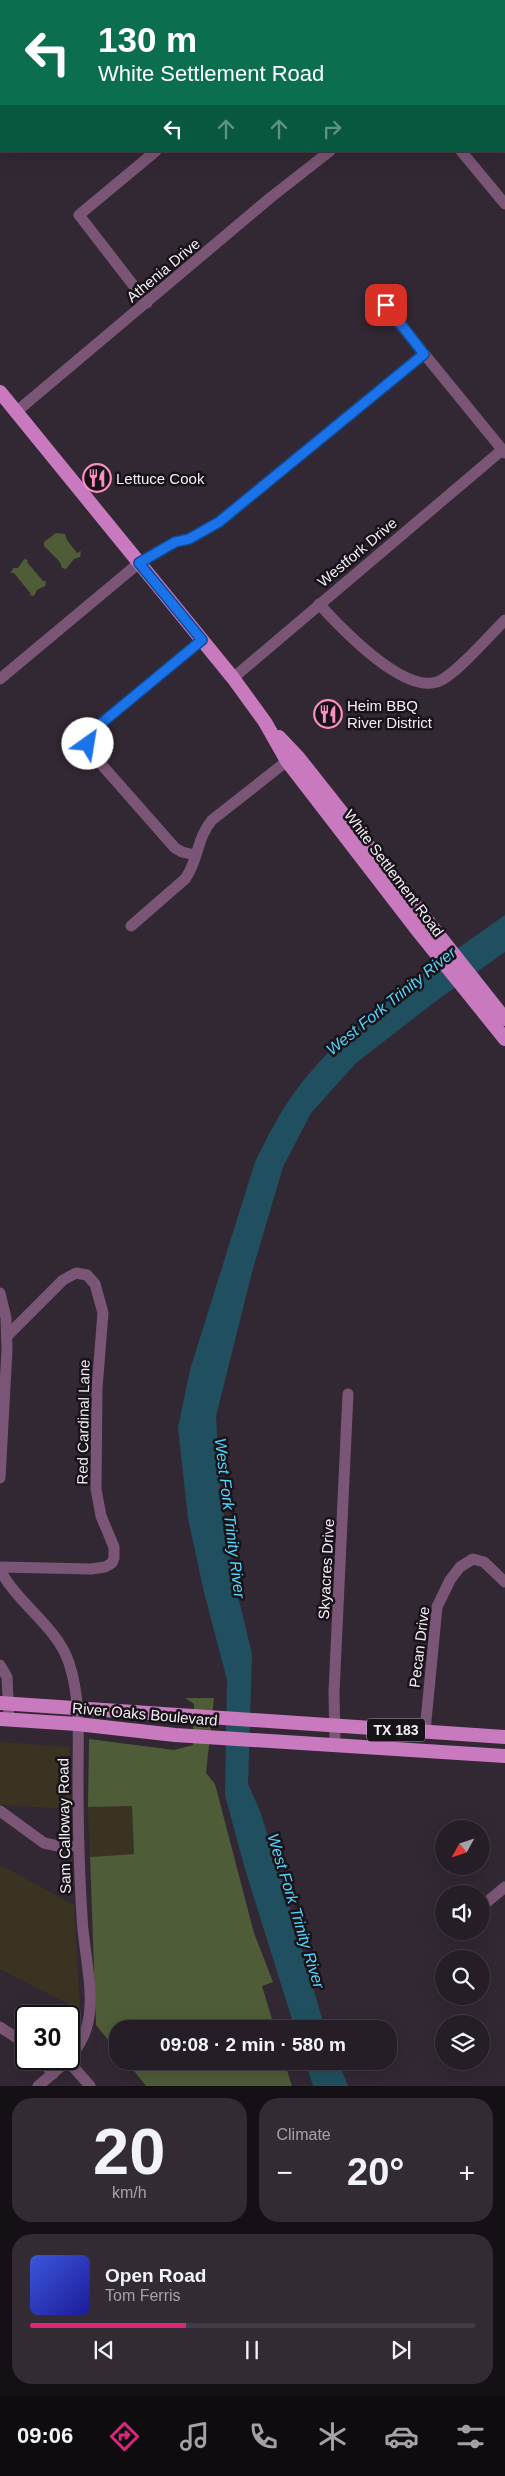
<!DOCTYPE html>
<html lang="en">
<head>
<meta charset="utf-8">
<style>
  body { margin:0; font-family:Helvetica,sans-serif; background:#322b33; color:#f1f3f6; height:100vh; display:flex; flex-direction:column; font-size:19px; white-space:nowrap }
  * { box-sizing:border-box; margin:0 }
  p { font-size:16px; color:#a4a2a7 }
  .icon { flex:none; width:28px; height:28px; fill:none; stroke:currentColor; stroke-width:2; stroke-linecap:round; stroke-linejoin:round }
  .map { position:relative; height:2086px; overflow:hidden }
  .sheet { display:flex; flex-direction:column; gap:12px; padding:12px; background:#151015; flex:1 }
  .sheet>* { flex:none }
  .guide { position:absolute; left:0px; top:0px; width:505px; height:152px; box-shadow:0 5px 20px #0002,0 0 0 1px #423c44; background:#0b6e4f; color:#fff; overflow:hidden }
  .needle { width:32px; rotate:230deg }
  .tools { position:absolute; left:435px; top:1820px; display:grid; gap:10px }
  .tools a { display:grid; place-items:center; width:55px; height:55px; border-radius:50%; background:#261e27; box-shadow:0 5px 20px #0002,0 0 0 1px #423c44; font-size:25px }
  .speed { position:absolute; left:15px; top:2005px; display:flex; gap:10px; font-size:25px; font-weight:700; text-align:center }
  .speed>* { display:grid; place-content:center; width:65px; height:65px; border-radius:50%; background:#261e27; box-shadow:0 5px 20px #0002,0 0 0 1px #423c44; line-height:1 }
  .speed .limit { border:2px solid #111; border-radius:8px; background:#fff; color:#111 }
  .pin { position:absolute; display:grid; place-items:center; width:42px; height:42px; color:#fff; margin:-21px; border-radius:10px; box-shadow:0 2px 8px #0006 }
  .me { position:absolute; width:55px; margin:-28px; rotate:32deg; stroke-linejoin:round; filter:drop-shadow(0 0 4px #0008) }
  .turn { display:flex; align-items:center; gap:18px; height:105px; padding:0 15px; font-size:22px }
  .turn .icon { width:65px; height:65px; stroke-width:2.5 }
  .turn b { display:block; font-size:35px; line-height:42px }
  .lanes { display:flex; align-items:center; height:48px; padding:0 15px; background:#0003; justify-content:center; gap:25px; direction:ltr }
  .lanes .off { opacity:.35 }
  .big { font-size:38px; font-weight:600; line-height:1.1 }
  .sheet .tile { flex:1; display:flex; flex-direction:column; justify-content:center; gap:8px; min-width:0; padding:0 18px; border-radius:20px; background:#322b33 }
  .sheet .dial { align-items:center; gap:0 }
  .dial b { font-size:65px; line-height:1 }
  .song { display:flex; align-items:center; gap:15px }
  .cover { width:60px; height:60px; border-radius:8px; background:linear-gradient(135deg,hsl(230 70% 55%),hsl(240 70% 35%)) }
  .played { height:5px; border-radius:2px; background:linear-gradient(90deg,#db2777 35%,#423c44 35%) }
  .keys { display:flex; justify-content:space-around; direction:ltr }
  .heat { display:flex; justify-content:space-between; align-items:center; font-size:28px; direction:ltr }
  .sheet .tiles { flex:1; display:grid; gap:12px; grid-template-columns:1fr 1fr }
  .tile:last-child { grid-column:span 2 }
  .trip { position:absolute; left:109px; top:2020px; width:288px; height:50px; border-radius:20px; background:#261e27; box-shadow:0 5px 20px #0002,0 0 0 1px #423c44; font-weight:600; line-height:50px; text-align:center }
  .dock { display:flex; height:80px; justify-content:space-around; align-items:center; background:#0f0c10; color:#a4a2a7 }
  .dock .icon { width:35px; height:35px }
  .dock .on { color:#db2777 }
  .dock b { font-size:22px; color:#f1f3f6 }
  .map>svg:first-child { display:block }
</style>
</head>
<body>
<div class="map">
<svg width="505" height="2086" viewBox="0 0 505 2086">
  <rect width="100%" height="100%" fill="#322834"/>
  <!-- commercial -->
  <g fill="#3b3322">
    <polygon points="0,1742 69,1747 71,1809 0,1805"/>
    <polygon points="132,1806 134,1854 90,1857 88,1807"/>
    <polygon points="0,1865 74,1905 80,2010 0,1969"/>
  </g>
  <!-- green -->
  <g fill="#4e5c37">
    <polygon points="56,533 65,534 67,540 77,553 81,551 80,557 74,559 66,569 62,568 60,562 44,546 44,542"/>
    <polygon points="24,559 28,560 27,562 43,581 46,581 45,586 37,590 34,596 29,595 31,594 14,573 11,573 13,568 18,568"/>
    <polygon points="185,1698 214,1698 206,1773 215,1784 254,1933 273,1982 262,1986 275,2029 118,2029 117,2051 96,2025 90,1857 134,1854 132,1806 88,1807 89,1739 174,1750 193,1745 194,1704"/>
    <polygon points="126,2061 284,2061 292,2086 146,2086"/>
  </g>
  <!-- water -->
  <g fill="#20505f">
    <path d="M505 915V952L436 1001 356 1063 311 1113 283 1167 252 1272 216 1416 220 1489 234 1580 252 1654 248 1784 260 1811 285 1890 325 2029H295L245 1869 225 1795 227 1680 204 1592 188 1518 178 1428 190 1370 255 1162C267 1138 279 1113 295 1092 343 1024 437 964 505 915Z"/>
    <polygon points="305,2061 338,2061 348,2086 313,2086"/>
  </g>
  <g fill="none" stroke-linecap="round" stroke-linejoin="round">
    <!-- minor -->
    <g stroke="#7b5576" stroke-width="11">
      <polyline points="47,0 48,1"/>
      <polyline points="62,0 63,1"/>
      <polyline points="143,0 144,1"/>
      <polyline points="216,0 217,1"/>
      <polyline points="304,0 305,1"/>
      <polyline points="86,1 87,0"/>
      <polyline points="321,1 323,0"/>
      <polyline points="504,8 505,7"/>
      <polyline points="504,45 505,47"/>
      <polyline points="0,72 1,71"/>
      <polyline points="461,151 505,204"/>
      <polyline points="381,301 505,453"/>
      <polyline points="147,303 79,215 156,151"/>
      <polyline points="16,412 270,198 330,151"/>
      <path d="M319 604C340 627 402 693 437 682 454 677 491 634 505 620"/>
      <polyline points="233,678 502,450"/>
      <polyline points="0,679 139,563 175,542 189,539 219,522 424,354"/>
      <polyline points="195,855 182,852 175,848 94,756 88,744 90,735 98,726 202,640"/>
      <path d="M131 926 185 879C199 860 196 839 212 820L287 761"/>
      <polyline points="0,1293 6,1318 7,1350 0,1478"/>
      <polyline points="0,1567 91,1569 105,1567 112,1563 114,1558 114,1547 101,1516 96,1489 97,1388 103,1313 95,1284 87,1275 76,1273 63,1280 7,1336"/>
      <path d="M0 1569C16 1603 57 1626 69 1663 81 1699 78 1739 78 1776 78 1823 79 1870 82 1916 83 1948 95 1991 88 2022 82 2051 60 2068 38 2086"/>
      <polyline points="0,1665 7,1677 9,1720"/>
      <polyline points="425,1731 437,1607 450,1580 460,1567 473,1559 484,1562 505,1582"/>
      <polyline points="335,1746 334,1692 348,1394"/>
      <polyline points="0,1811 44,1843 58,1846 78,1846"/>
      <polyline points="481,1907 505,1887"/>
      <polyline points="0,2027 26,2044"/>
      <polyline points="41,2059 53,2074"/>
      <polyline points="68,2061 90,2086"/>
    </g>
    <!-- major -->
    <g stroke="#c97abf" stroke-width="14">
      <polyline points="0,392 233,678 265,722 287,761 418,931 505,1039"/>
      <polyline points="279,737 298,757 505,1019"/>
      <polyline points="0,1703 505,1737"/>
      <polyline points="0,1719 77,1724 175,1735 505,1756"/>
    </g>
  </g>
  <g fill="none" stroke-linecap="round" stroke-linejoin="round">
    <defs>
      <polyline id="route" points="88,744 90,735 98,726 202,640 139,563 175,542 189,539 219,522 424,354 386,305"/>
    </defs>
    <!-- route casing -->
    <use href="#route" stroke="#114b97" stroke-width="12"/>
    <!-- route -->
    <use href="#route" stroke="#1a73e8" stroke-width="9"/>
  </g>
  <!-- icons -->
  <defs>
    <symbol id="restaurant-ring" viewBox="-11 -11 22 22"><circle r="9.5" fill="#171318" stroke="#fc8fc2" stroke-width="1.5"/><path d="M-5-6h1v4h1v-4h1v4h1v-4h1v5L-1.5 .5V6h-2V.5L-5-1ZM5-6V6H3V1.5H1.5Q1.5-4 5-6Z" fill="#fc8fc2"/></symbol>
  </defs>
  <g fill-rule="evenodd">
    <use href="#restaurant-ring" x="81" y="462" width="32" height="32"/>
    <use href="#restaurant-ring" x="312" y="698" width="32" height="32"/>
  </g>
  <g text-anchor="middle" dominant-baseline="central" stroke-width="5" stroke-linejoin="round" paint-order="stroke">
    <!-- shield labels -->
    <rect fill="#171318" stroke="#b2acb3" stroke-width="1" x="367" y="1718.5" width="58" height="23" rx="4"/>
    <g font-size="14" font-weight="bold" fill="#f4edf5">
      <text x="396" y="1730">TX 183</text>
    </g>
    <!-- street labels -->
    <g font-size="15" fill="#f4edf5" stroke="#171318">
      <text transform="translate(163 270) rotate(-40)">Athenia Drive</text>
      <text transform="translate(357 552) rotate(-40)">Westfork Drive</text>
      <text transform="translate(394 873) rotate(53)">White Settlement Road</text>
      <text transform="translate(83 1422) rotate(-89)">Red Cardinal Lane</text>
      <text transform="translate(326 1569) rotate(-87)">Skyacres Drive</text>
      <text transform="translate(419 1647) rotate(-83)">Pecan Drive</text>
      <text transform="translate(145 1714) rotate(5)">River Oaks Boulevard</text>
      <text transform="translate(64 1826) rotate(-91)">Sam Calloway Road</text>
    </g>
    <!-- poi labels -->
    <g font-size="15" fill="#f4edf5" stroke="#171318" text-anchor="start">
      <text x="116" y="478">Lettuce Cook</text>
      <text x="347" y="705">Heim BBQ<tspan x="347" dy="17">River District</tspan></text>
    </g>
    <!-- water labels -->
    <g font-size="16" font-style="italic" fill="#53d5fe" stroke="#171318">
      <text transform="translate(391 1001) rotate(-39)">West Fork Trinity River</text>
      <text transform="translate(230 1518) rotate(83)">West Fork Trinity River</text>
      <text transform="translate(296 1911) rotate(73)">West Fork Trinity River</text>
    </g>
  </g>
</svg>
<div class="tools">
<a><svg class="needle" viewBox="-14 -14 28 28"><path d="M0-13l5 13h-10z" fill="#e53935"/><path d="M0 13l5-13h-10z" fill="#a4a2a7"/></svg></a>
<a><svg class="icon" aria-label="sound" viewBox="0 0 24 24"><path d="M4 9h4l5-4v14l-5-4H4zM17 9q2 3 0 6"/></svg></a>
<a><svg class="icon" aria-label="search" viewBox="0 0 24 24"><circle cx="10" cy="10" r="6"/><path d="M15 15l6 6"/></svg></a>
<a><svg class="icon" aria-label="layers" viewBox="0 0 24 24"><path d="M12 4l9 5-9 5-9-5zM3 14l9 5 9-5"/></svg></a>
</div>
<div class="speed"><div class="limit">30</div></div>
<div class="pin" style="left:386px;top:305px;background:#d93025"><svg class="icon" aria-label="arrive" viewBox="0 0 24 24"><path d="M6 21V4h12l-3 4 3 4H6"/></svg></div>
<svg class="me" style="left:88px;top:744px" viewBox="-20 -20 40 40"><circle r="19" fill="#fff"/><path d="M0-13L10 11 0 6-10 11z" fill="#1a73e8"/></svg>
<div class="trip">09:08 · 2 min · 580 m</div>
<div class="guide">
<div class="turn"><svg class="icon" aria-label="left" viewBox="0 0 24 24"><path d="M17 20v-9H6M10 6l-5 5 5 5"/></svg><div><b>130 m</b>White Settlement Road</div></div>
<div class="lanes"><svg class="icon" aria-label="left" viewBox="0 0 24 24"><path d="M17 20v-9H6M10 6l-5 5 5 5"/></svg><svg class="icon off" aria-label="ahead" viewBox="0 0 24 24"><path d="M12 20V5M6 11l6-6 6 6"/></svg><svg class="icon off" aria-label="ahead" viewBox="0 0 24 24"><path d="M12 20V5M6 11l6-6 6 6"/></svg><svg class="icon off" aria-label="right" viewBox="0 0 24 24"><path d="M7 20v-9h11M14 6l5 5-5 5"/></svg></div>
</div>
</div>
<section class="sheet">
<div class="tiles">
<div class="tile dial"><b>20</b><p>km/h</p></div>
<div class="tile"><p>Climate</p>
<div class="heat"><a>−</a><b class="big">20°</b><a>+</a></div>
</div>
<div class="tile">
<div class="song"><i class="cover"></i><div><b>Open Road</b><p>Tom Ferris</p></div></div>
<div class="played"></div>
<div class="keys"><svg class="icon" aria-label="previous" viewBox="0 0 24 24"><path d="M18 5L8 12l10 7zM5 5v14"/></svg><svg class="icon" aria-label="pause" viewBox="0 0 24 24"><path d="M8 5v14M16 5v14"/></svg><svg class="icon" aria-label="next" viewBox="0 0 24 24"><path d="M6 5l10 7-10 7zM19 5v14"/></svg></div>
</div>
</div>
</section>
<nav class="dock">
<b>09:06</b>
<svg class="icon on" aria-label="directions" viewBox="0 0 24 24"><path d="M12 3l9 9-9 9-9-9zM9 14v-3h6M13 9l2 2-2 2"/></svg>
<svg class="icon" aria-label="music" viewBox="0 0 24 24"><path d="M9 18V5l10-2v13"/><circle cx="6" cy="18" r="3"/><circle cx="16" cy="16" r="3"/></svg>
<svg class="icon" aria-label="phone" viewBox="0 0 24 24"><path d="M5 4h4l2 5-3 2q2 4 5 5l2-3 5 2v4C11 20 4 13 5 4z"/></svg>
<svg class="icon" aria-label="climate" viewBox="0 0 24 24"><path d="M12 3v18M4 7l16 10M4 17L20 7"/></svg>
<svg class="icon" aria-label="car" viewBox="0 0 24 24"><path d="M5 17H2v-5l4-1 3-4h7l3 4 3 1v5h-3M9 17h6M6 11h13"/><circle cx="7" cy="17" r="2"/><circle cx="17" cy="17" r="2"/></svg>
<svg class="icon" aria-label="filters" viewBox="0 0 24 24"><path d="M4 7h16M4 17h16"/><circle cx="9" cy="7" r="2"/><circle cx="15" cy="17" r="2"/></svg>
</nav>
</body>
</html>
